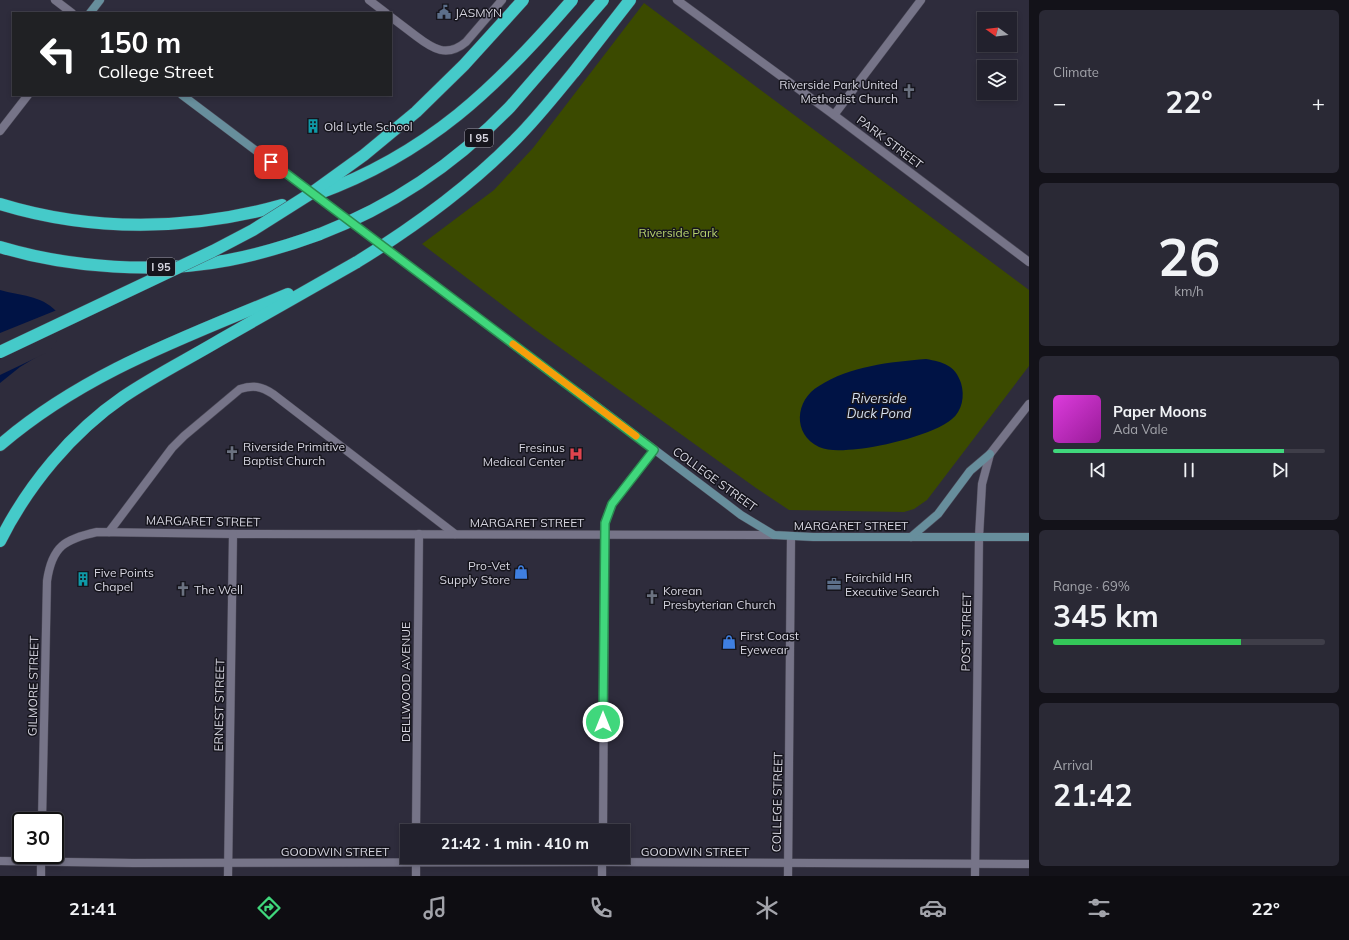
<!DOCTYPE html>
<html lang="en">
<head>
<meta charset="utf-8">
<style>
  body { margin:0; font-family:Mulish,sans-serif; background:#2a2935; color:#f1f3f6; height:100vh; display:flex; flex-direction:column; font-size:15px; white-space:nowrap }
  * { box-sizing:border-box; margin:0 }
  p { font-size:13px; color:#a2a3aa }
  .icon { flex:none; width:22px; height:22px; fill:none; stroke:currentColor; stroke-width:2; stroke-linecap:round; stroke-linejoin:round }
  .map { position:relative; flex:1; overflow:hidden }
  .panel { display:flex; flex-direction:column; gap:10px; padding:10px; background:#131219; width:320px }
  .panel>* { flex:none }
  .guide { position:absolute; left:12px; top:12px; width:380px; height:84px; border-radius:0px; box-shadow:0 2px 6px #0003,0 0 0 1px #3f3e49; background:#202124; color:#fff; overflow:hidden }
  .needle { width:26px; rotate:285deg }
  .buttons { position:absolute; left:977px; top:12px; display:grid; gap:8px }
  .buttons a { display:grid; place-items:center; width:40px; height:40px; border-radius:0px; background:#22212d; box-shadow:0 2px 6px #0003,0 0 0 1px #3f3e49; font-size:20px }
  .speed { position:absolute; left:12px; top:812px; display:flex; gap:8px; font-size:20px; font-weight:700; text-align:center }
  .speed>* { display:grid; place-content:center; width:52px; height:52px; border-radius:50%; background:#22212d; box-shadow:0 2px 6px #0003,0 0 0 1px #3f3e49; line-height:1 }
  .speed .limit { border:2px solid #111; border-radius:6px; background:#fff; color:#111 }
  .pin { position:absolute; display:grid; place-items:center; width:34px; height:34px; color:#fff; margin:-17px; border-radius:8px; box-shadow:0 2px 6px #0006 }
  .me { position:absolute; width:44px; margin:-22px; rotate:0deg; stroke-linejoin:round; filter:drop-shadow(0 0 3px #0008) }
  .turn { display:flex; align-items:center; gap:14px; height:84px; padding:0 20px; font-size:18px }
  .turn .icon { width:52px; height:52px; stroke-width:2.5 }
  .turn b { display:block; font-size:28px; line-height:34px }
  .big { font-size:30px; font-weight:700; line-height:1.1 }
  .panel .widget { flex:1; display:flex; flex-direction:column; justify-content:center; gap:6px; min-width:0; padding:0 14px; border-radius:6px; background:#2a2935 }
  .panel .dial { align-items:center; gap:0 }
  .dial b { font-size:52px; line-height:1 }
  .song { display:flex; align-items:center; gap:12px }
  .cover { width:48px; height:48px; border-radius:6px; background:linear-gradient(135deg,hsl(300 70% 55%),hsl(300 70% 35%)) }
  .played { height:4px; border-radius:2px; background:linear-gradient(90deg,#40d77c 85%,#3f3e49 85%) }
  .keys { display:flex; justify-content:space-around; direction:ltr }
  .heat { display:flex; justify-content:space-between; align-items:center; font-size:22px; direction:ltr }
  .charge { height:6px; border-radius:3px; background:linear-gradient(90deg,#34c759 69%,#3f3e49 0) }
  .trip { position:absolute; left:400px; top:824px; width:230px; height:40px; border-radius:0px; background:#22212d; box-shadow:0 2px 6px #0003,0 0 0 1px #3f3e49; font-weight:700; line-height:40px; text-align:center }
  .tabs { display:flex; height:64px; justify-content:space-around; align-items:center; background:#0e0d12; color:#a2a3aa }
  .tabs .icon { width:28px; height:28px }
  .tabs .current { color:#40d77c }
  .tabs b { font-size:18px; color:#f1f3f6 }
  main { display:flex; flex:1; min-height:0 }
  .map>svg:first-child { display:block }
</style>
</head>
<body>
<main>
<div class="map">
<svg width="1029" height="876" viewBox="0 0 1029 876">
  <rect width="100%" height="100%" fill="#2e2c3c"/>
  <!-- green -->
  <polygon fill="#3b4a00" points="644,3 1029,290 1029,366 927,500 914,509 904,512 789,510 756,488 534,329 422,244 494,190 533,148"/>
  <!-- water -->
  <g fill="#001345">
    <path d="M0 290C20 296 41 295 56 311L43 353 20 367 0 383Z"/>
    <path d="M926 359C943 362 955 365 961 383 965 396 962 411 952 419 935 434 881 447 858 449 846 450 830 452 819 447 792 434 795 400 819 386 850 366 890 362 926 359Z"/>
  </g>
  <!-- pier -->
  <polygon fill="#2e2c3c" points="57,310 61,317 62,325 56,342 51,349 46,353 0,375 0,333"/>
  <g fill="none" stroke-linecap="round" stroke-linejoin="round">
    <defs>
      <g id="minor">
        <polyline points="55,0 72,13"/>
        <polyline points="369,0 386,13"/>
        <path d="M391 17C399 23 408 30 416 36 433 49 447 58 466 42L502 0"/>
        <polyline points="834,115 921,0"/>
        <polyline points="0,131 28,95"/>
        <path d="M109 532 172 448 184 436 240 389C253 385 261 386 273 394L455 534"/>
        <path d="M42 821 47 581C52 546 65 539 97 532L233 534 774 535"/>
        <polyline points="416,831 419,534"/>
        <polyline points="603,831 605,523 612,504 654,450"/>
        <polyline points="0,861 133,863 602,862 1029,864"/>
        <polyline points="41,876 41,855"/>
        <polyline points="228,876 233,534"/>
        <polyline points="416,876 416,857"/>
        <polyline points="602,876 602,858"/>
      </g>
      <g id="tertiary">
        <polyline points="677,0 834,115 1029,262"/>
        <polyline points="566,384 582,395"/>
        <polyline points="788,876 791,537"/>
        <polyline points="975,876 979,537 982,484 990,454 1029,404"/>
      </g>
      <g id="secondary">
        <polyline points="90,13 100,0"/>
        <polyline points="182,95 566,384"/>
        <polyline points="582,395 724,502 741,515 774,535 813,537 1029,537"/>
        <polyline points="911,537 938,514 970,471 990,454"/>
      </g>
      <g id="motorway">
        <polyline points="574,72 630,0"/>
        <path d="M0 204C91 232 190 231 282 205"/>
        <path d="M0 247C70 268 157 274 229 260 260 254 290 245 320 234"/>
        <path d="M0 445C85 372 186 337 288 294"/>
        <path d="M0 541C28 485 72 432 123 397 154 376 188 359 220 340 266 314 311 288 357 262"/>
      </g>
    </defs>
    <!-- minor casing -->
    <use href="#minor" stroke="#4c4a58" stroke-width="9"/>
    <!-- tertiary casing -->
    <use href="#tertiary" stroke="#4c4a58" stroke-width="9"/>
    <!-- secondary casing -->
    <use href="#secondary" stroke="#4c4a58" stroke-width="9"/>
    <!-- motorway casing -->
    <use href="#motorway" stroke="#4c4a58" stroke-width="13"/>
    <!-- minor -->
    <use href="#minor" stroke="#767488" stroke-width="8"/>
    <!-- tertiary -->
    <use href="#tertiary" stroke="#767488" stroke-width="8"/>
    <!-- secondary -->
    <use href="#secondary" stroke="#678e9c" stroke-width="8"/>
    <!-- motorway -->
    <use href="#motorway" stroke="#45cac9" stroke-width="12"/>
    <defs>
      <g id="motorway-bridge">
        <path d="M317 194C428 154 497 87 572 0"/>
        <path d="M320 234C393 206 456 163 510 107L603 0"/>
        <path d="M357 262C414 227 469 187 516 139 537 118 555 95 574 72"/>
        <polyline points="0,352 213,251 253,230 310,194 364,155 416,112 464,65 523,0"/>
      </g>
    </defs>
    <!-- motorway-bridge casing -->
    <use href="#motorway-bridge" stroke="#4c4a58" stroke-width="13" stroke-linecap="butt"/>
    <!-- motorway-bridge -->
    <use href="#motorway-bridge" stroke="#45cac9" stroke-width="12"/>
  </g>
  <g fill="none" stroke-linecap="round" stroke-linejoin="round">
    <defs>
      <polyline id="route" points="271,162 654,450 612,504 605,523 603,722"/>
    </defs>
    <!-- route casing -->
    <use href="#route" stroke="#2a8c51" stroke-width="10"/>
    <!-- route -->
    <use href="#route" stroke="#40d77c" stroke-width="7"/>
    <!-- slow -->
    <polyline stroke="#f59e0b" stroke-width="7" points="513,344 636,436"/>
  </g>
  <!-- icons -->
  <defs>
    <symbol id="civic-bare" viewBox="-9 -9 18 18"><path d="M-.6-6.5H3V-4.5H.6V-3L4-1V1h2V6H-6V1h2V-1L-.6-3ZM-1.2 2.5V6h2.4V2.5Z" fill="#5c6f8a" stroke="#16151d" stroke-width="2.5" paint-order="stroke"/></symbol>
    <symbol id="church-bare" viewBox="-9 -9 18 18"><path d="M-1.2-6h2.4v3.5h3.3v2.4h-3.3V6h-2.4V-.1h-3.3v-2.4h3.3Z" fill="#6b7280" stroke="#16151d" stroke-width="2.5" paint-order="stroke"/></symbol>
    <symbol id="building-bare" viewBox="-9 -9 18 18"><path d="M-4-6H4V6H1V3H-1V6H-4ZM-2.5-4.3h1.7v1.8h-1.7ZM.8-4.3h1.7v1.8H.8ZM-2.5-1h1.7V.8h-1.7ZM.8-1h1.7V.8H.8Z" fill="#0f9aa8" stroke="#16151d" stroke-width="2.5" paint-order="stroke"/></symbol>
    <symbol id="hospital-bare" viewBox="-9 -9 18 18"><path d="M-5-5h3v3.5h4V-5h3V5h-3V1.5h-4V5h-3Z" fill="#e0444e" stroke="#16151d" stroke-width="2.5" paint-order="stroke"/></symbol>
    <symbol id="shop-bare" viewBox="-9 -9 18 18"><path d="M-5-2.5h2.3a2.7 3.5 0 0 1 5.4 0H5L5.5 6h-11ZM-1.5-2.5h3a1.5 2.3 0 0 0-3 0Z" fill="#3f7fe0" stroke="#16151d" stroke-width="2.5" paint-order="stroke"/></symbol>
    <symbol id="office-bare" viewBox="-9 -9 18 18"><path d="M-6-3h4V-5.5h4V-3h4V5H-6ZM-1-4.5V-3h2v-1.5ZM-6 0V1H6V0Z" fill="#5c6f8a" stroke="#16151d" stroke-width="2.5" paint-order="stroke"/></symbol>
  </defs>
  <g fill-rule="evenodd">
    <use href="#civic-bare" x="434" y="2" width="20" height="20"/>
    <use href="#church-bare" x="899" y="81" width="20" height="20"/>
    <use href="#building-bare" x="303" y="116" width="20" height="20"/>
    <use href="#church-bare" x="222" y="443" width="20" height="20"/>
    <use href="#hospital-bare" x="566" y="444" width="20" height="20"/>
    <use href="#shop-bare" x="511" y="562" width="20" height="20"/>
    <use href="#building-bare" x="73" y="569" width="20" height="20"/>
    <use href="#office-bare" x="824" y="574" width="20" height="20"/>
    <use href="#church-bare" x="173" y="579" width="20" height="20"/>
    <use href="#church-bare" x="642" y="587" width="20" height="20"/>
    <use href="#shop-bare" x="719" y="632" width="20" height="20"/>
  </g>
  <g text-anchor="middle" dominant-baseline="central" stroke-width="3" stroke-linejoin="round" paint-order="stroke">
    <!-- shield labels -->
    <g fill="#16151d" stroke="#9c9ba6" stroke-width="1">
      <rect x="465" y="129" width="28" height="18" rx="3"/>
      <rect x="147" y="258" width="28" height="18" rx="3"/>
    </g>
    <g font-size="11" font-weight="bold" fill="#d6d5e0">
      <text x="479" y="138">I 95</text>
      <text x="161" y="267">I 95</text>
    </g>
    <!-- poi labels -->
    <g font-size="12" fill="#d6d5e0" stroke="#16151d" text-anchor="start">
      <text x="455" y="12">JASMYN</text>
      <text x="898" y="84" text-anchor="end">Riverside Park United<tspan x="898" dy="14">Methodist Church</tspan></text>
      <text x="324" y="126">Old Lytle School</text>
      <text x="243" y="446">Riverside Primitive<tspan x="243" dy="14">Baptist Church</tspan></text>
      <text x="565" y="447" text-anchor="end">Fresinus<tspan x="565" dy="14">Medical Center</tspan></text>
      <text x="510" y="565" text-anchor="end">Pro-Vet<tspan x="510" dy="14">Supply Store</tspan></text>
      <text x="94" y="572">Five Points<tspan x="94" dy="14">Chapel</tspan></text>
      <text x="845" y="577">Fairchild HR<tspan x="845" dy="14">Executive Search</tspan></text>
      <text x="194" y="589">The Well</text>
      <text x="663" y="590">Korean<tspan x="663" dy="14">Presbyterian Church</tspan></text>
      <text x="740" y="635">First Coast<tspan x="740" dy="14">Eyewear</tspan></text>
    </g>
    <!-- street labels -->
    <g font-size="12" fill="#d6d5e0" stroke="#16151d">
      <text transform="translate(890 142) rotate(37)">PARK STREET</text>
      <text transform="translate(715 479) rotate(36)">COLLEGE STREET</text>
      <text transform="translate(203 521) rotate(1)">MARGARET STREET</text>
      <text x="527" y="522">MARGARET STREET</text>
      <text x="851" y="525">MARGARET STREET</text>
      <text transform="translate(966 632) rotate(-89)">POST STREET</text>
      <text transform="translate(405 682) rotate(-90)">DELLWOOD AVENUE</text>
      <text transform="translate(33 686) rotate(-89)">GILMORE STREET</text>
      <text transform="translate(219 705) rotate(-89)">ERNEST STREET</text>
      <text transform="translate(777 802) rotate(-89)">COLLEGE STREET</text>
      <text x="335" y="851">GOODWIN STREET</text>
      <text x="695" y="851">GOODWIN STREET</text>
    </g>
    <!-- park labels -->
    <g font-size="12" fill="#b7d26e" stroke="#16151d">
      <text x="678" y="232">Riverside Park</text>
    </g>
    <!-- water labels -->
    <g font-size="13" font-style="italic" fill="#d4dff0" stroke="#16151d">
      <text x="879" y="398">Riverside<tspan x="879" dy="15">Duck Pond</tspan></text>
    </g>
  </g>
</svg>
<div class="buttons">
<a><svg class="needle" viewBox="-14 -14 28 28"><path d="M0-13l5 13h-10z" fill="#e53935"/><path d="M0 13l5-13h-10z" fill="#a2a3aa"/></svg></a>
<a><svg class="icon" aria-label="layers" viewBox="0 0 24 24"><path d="M12 4l9 5-9 5-9-5zM3 14l9 5 9-5"/></svg></a>
</div>
<div class="speed"><div class="limit">30</div></div>
<div class="pin" style="left:271px;top:162px;background:#d93025"><svg class="icon" aria-label="arrive" viewBox="0 0 24 24"><path d="M6 21V4h12l-3 4 3 4H6"/></svg></div>
<svg class="me" style="left:603px;top:722px" viewBox="-20 -20 40 40"><circle r="17" fill="#40d77c" stroke="#fff" stroke-width="3"/><path d="M0-11L8 9 0 5-8 9z" fill="#fff"/></svg>
<div class="trip">21:42 · 1 min · 410 m</div>
<div class="guide">
<div class="turn"><svg class="icon" aria-label="left" viewBox="0 0 24 24"><path d="M17 20v-9H6M10 6l-5 5 5 5"/></svg><div><b>150 m</b>College Street</div></div>
</div>
</div>
<section class="panel">
<div class="widget"><p>Climate</p>
<div class="heat"><a>−</a><b class="big">22°</b><a>+</a></div>
</div>
<div class="widget dial"><b>26</b><p>km/h</p></div>
<div class="widget">
<div class="song"><i class="cover"></i><div><b>Paper Moons</b><p>Ada Vale</p></div></div>
<div class="played"></div>
<div class="keys"><svg class="icon" aria-label="previous" viewBox="0 0 24 24"><path d="M18 5L8 12l10 7zM5 5v14"/></svg><svg class="icon" aria-label="pause" viewBox="0 0 24 24"><path d="M8 5v14M16 5v14"/></svg><svg class="icon" aria-label="next" viewBox="0 0 24 24"><path d="M6 5l10 7-10 7zM19 5v14"/></svg></div>
</div>
<div class="widget"><p>Range · 69%</p><b class="big">345 km</b><div class="charge"></div></div>
<div class="widget"><p>Arrival</p><b class="big">21:42</b></div>
</section>
</main>
<nav class="tabs">
<b>21:41</b>
<svg class="icon current" aria-label="directions" viewBox="0 0 24 24"><path d="M12 3l9 9-9 9-9-9zM9 14v-3h6M13 9l2 2-2 2"/></svg>
<svg class="icon" aria-label="music" viewBox="0 0 24 24"><path d="M9 18V5l10-2v13"/><circle cx="6" cy="18" r="3"/><circle cx="16" cy="16" r="3"/></svg>
<svg class="icon" aria-label="phone" viewBox="0 0 24 24"><path d="M5 4h4l2 5-3 2q2 4 5 5l2-3 5 2v4C11 20 4 13 5 4z"/></svg>
<svg class="icon" aria-label="climate" viewBox="0 0 24 24"><path d="M12 3v18M4 7l16 10M4 17L20 7"/></svg>
<svg class="icon" aria-label="car" viewBox="0 0 24 24"><path d="M5 17H2v-5l4-1 3-4h7l3 4 3 1v5h-3M9 17h6M6 11h13"/><circle cx="7" cy="17" r="2"/><circle cx="17" cy="17" r="2"/></svg>
<svg class="icon" aria-label="filters" viewBox="0 0 24 24"><path d="M4 7h16M4 17h16"/><circle cx="9" cy="7" r="2"/><circle cx="15" cy="17" r="2"/></svg>
<b>22°</b>
</nav>
</body>
</html>
